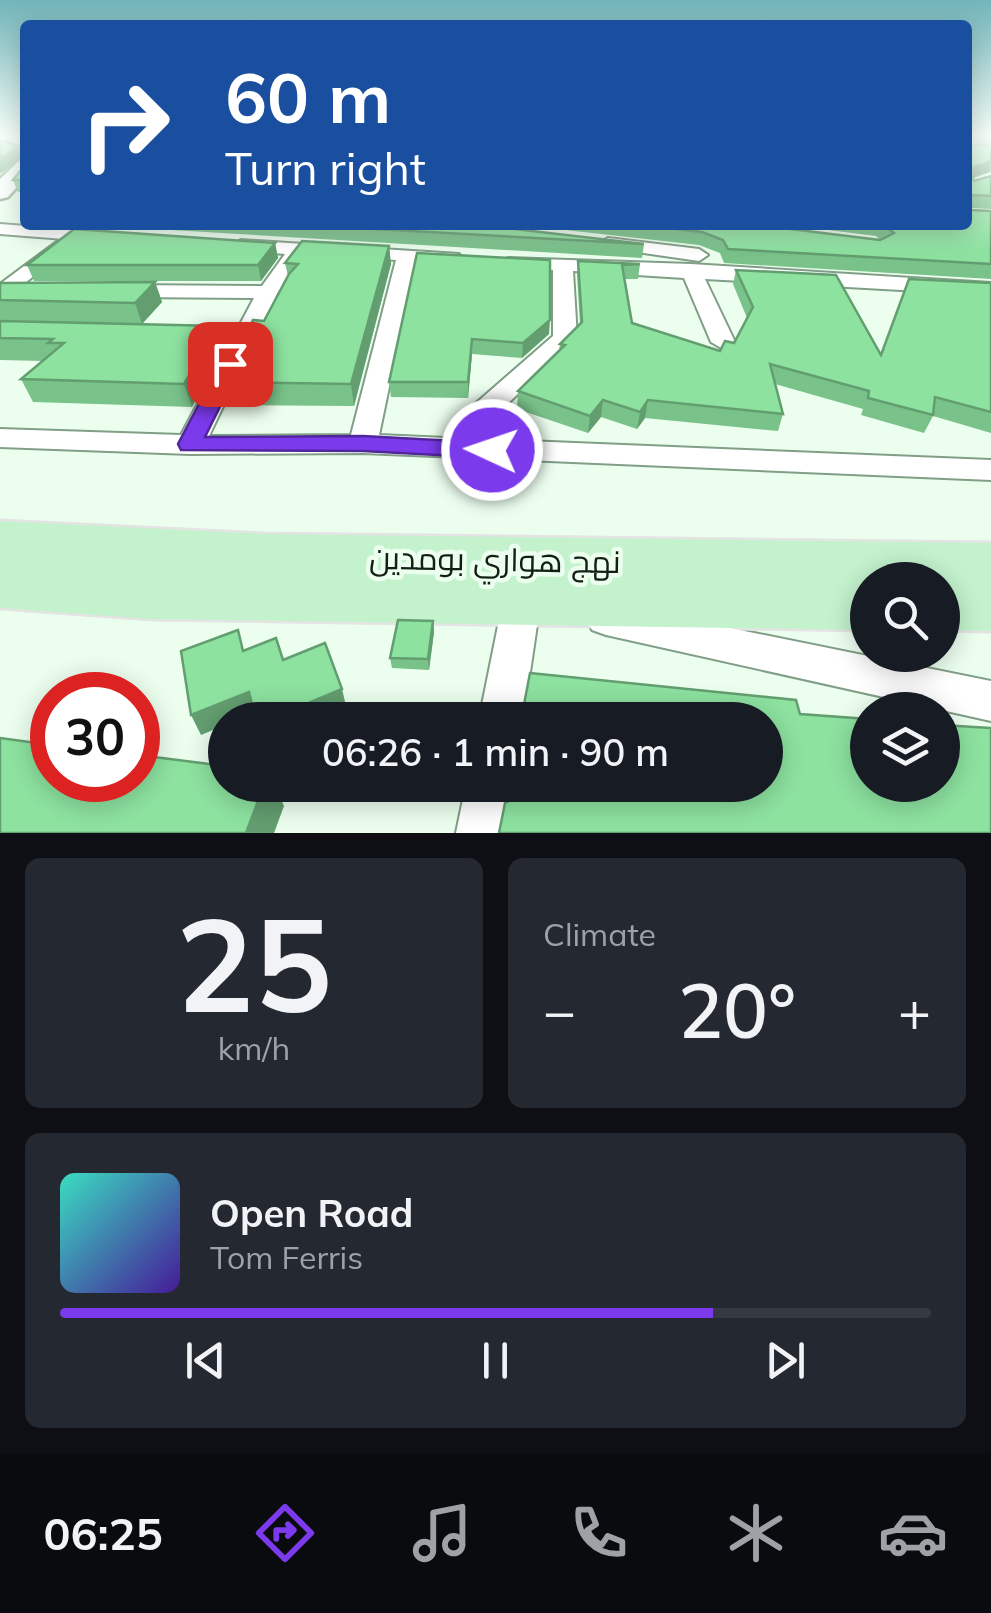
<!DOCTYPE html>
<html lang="en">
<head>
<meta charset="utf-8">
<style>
  body { margin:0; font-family:Mulish,Cairo,sans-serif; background:#242831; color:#f1f3f6; height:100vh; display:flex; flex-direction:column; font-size:38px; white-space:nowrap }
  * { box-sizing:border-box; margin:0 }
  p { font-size:32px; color:#9ea1a6 }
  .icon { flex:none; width:55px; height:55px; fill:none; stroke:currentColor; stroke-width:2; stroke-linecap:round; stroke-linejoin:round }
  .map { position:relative; height:833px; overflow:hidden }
  .details { display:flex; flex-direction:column; gap:25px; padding:25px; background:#0d0f14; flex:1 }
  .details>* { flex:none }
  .hud { position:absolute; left:20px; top:20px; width:952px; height:210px; border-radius:10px; box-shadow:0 5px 25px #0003; background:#1a4fa0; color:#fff; overflow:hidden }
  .controls { position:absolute; left:850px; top:562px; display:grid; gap:20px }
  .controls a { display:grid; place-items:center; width:110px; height:110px; border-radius:50%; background:#171b24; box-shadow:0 5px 25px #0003; font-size:50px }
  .speed { position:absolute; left:30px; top:672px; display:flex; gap:20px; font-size:50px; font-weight:700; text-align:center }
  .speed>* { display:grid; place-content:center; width:130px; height:130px; border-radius:50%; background:#171b24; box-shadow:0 5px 25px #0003; line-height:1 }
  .speed .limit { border:15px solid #d22; background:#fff; color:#111 }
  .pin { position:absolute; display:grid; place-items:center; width:85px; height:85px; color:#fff; margin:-42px; border-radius:20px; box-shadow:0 5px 15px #0006 }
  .me { position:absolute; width:110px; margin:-55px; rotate:273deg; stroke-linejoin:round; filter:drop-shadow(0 0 8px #0008) }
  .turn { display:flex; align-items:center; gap:35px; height:210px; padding:0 40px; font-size:45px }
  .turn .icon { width:130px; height:130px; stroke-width:2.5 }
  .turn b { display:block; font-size:70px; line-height:85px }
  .big { font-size:75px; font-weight:600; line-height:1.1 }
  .details .tile { flex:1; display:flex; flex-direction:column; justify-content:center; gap:15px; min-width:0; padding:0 35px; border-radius:15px; background:#242831 }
  .details .dial { align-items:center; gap:0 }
  .dial b { font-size:130px; line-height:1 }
  .song { display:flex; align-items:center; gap:30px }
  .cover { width:120px; height:120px; border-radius:15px; background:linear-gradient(135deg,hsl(170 70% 55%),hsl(260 70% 35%)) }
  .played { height:10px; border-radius:5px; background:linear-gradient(90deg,#7c3aed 75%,#363941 75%) }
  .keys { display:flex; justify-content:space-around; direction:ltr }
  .heat { display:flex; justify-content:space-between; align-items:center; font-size:55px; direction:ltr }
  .details .tiles { flex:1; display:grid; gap:25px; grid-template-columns:1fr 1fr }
  .tile:last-child { grid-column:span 2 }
  .trip { position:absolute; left:208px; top:702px; width:575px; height:100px; border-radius:50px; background:#171b24; box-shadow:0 5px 25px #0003; font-weight:600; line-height:100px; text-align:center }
  .dock { display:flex; height:160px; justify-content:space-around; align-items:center; background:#090b0e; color:#9ea1a6 }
  .dock .icon { width:70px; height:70px }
  .dock .selected { color:#7c3aed }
  .dock b { font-size:45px; color:#f1f3f6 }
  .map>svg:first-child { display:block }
</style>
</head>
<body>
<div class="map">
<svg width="991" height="833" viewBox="0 0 991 833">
  <rect width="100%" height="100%" fill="#ecffef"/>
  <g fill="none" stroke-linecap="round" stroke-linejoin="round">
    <defs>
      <g id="street">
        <polygon points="0,135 13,135 0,144"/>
        <polygon points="0,224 103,232 112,237 103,242 0,234"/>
        <polygon points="608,238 699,249 708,255 699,261 602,247 599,243"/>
        <polygon points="59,240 68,246 65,250 7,298 0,300 0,284"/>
        <path d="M241 240 459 254 462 258 452 264 415 262 379 435 446 438 467 411 553 336V270L508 266V258L691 264 991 283V295L705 279 735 342 723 349 711 342 684 278 573 271 577 338 487 423 475 439 991 460V480L363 453 190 454 0 447V429L181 435 230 343 186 342 174 335 186 328 237 330 254 298 124 297 114 291 124 285 262 286 285 254 235 250 232 246ZM304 255 396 260 351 435 209 436 278 292Z"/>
        <polygon points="522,586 548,593 554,604 548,615 538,618 523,720 479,720 503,601 509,590"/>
        <polygon points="606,603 991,681 991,721 606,635 592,630 587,619 592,608"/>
        <polygon points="466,785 514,785 506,833 456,833"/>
      </g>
      <polygon id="secondary" points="25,160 25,178 8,197 0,199 0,179 18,162"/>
      <polygon id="primary" points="0,521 266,534 991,543 991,631 942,630 942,580 868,580 868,630 152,619 0,608"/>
    </defs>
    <!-- street casing -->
    <use href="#street" stroke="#819e86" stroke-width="4"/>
    <!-- secondary casing -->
    <use href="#secondary" stroke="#819e86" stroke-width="5"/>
    <!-- primary casing -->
    <use href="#primary" stroke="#e3e4e3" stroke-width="5"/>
    <!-- street -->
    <use href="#street" fill="#fff" fill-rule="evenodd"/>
    <!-- secondary -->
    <use href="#secondary" fill="#fff" fill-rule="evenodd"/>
    <!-- primary -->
    <use href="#primary" fill="#c3f2cd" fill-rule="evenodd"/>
  </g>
  <!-- wall -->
  <g fill="#79c28a">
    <polygon points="14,135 25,135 25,192 18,192 13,180 24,166 24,156 20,146 22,142 16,139"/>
    <polygon points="968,135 991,135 991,145 969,140 970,144 991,146 991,172 973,178 974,181 991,176 991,209 971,208 971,210 991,211 991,279 724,263 720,253 699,245 521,225 757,225 880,240 876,236 789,225 968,225"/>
    <polygon points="104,225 480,225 644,244 642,258 104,226"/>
    <polygon points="275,243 278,258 261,281 34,281 27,265"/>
    <polygon points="389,246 391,264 354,406 228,405 221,382 264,321 288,276 285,263"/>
    <polygon points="417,253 549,334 522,358 472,354 468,398 391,397 389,382"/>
    <polygon points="578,261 640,264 638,279 624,279 632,323 720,351 734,343 747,318 733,284 736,270 881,354 991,283 991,433 933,416 924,433 861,415 863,409 775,384 783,414 778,431 645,418 637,429 601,417 588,433 517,409 518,391 559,350 560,344 580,324 577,275"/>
    <polygon points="155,282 162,302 142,324 218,326 224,348 192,407 33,402 21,379 43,361 0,360 0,283"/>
    <polygon points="433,621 434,632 429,670 392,668 390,658"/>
  </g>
  <!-- shaded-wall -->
  <g fill="#639e70">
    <polygon points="19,146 24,156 0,174 0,159"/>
    <polygon points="991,161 990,171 968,180 969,169"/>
    <polygon points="275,243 278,258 261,281 258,265"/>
    <polygon points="389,246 391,264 354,406 351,384"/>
    <polygon points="155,282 162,302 142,324 135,303"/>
    <polygon points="550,320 549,334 522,358 523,343"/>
    <polygon points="218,326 224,348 192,407 184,384"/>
    <polygon points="472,339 472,354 468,398 468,382"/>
    <polygon points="603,400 601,417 588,433 590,416"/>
    <polygon points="648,400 645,418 637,429 640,412"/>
    <polygon points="433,621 434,632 429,670 428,659"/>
    <polygon points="342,689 347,710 322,720 268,720"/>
    <polygon points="249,692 257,712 237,720 225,720 225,725 201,735 191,715"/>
    <polygon points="264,785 275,785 284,806 274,833 246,833"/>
  </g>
  <!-- building -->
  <g fill="#8de2a0" stroke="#639e70" stroke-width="2.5">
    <polygon points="25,135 25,180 13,180 24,166 24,149 20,146"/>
    <polygon points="968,135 970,144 991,146 991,161 969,169 974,181 991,176 991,196 971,195 971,210 991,211 991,264 728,249 723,240 702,232 641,225 757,225 880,240 894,233 884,225 968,225"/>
    <polygon points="0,140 19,146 0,159"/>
    <polygon points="303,225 480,225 644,244"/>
    <polygon points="74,229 275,243 258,265 27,265"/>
    <polygon points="302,241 389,246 351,384 221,382 253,320 264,321 289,274 298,264 285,263"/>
    <polygon points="417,253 550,260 550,320 523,343 472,339 468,382 389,382"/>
    <polygon points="578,261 640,264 622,265 632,323 720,351 725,341 734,343 753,307 736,270 836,275 881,355 909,279 991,283 991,412 935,397 933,415 868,398 869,391 770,364 783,414 648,400 640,412 603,400 590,416 518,391 565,345 560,344 582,322"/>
    <polygon points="155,282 135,303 0,300 0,283"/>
    <polygon points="0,321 218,326 184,384 21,379 64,343 48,343 53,339 0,338"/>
    <polygon points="398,620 433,621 428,659 390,658"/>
    <polygon points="238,630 243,651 276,638 283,660 325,643 342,689 268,720 256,720 249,692 191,715 181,651"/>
    <polygon points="530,673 796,700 800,714 868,719 868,785 942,785 942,725 991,728 991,833 499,833 505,803 511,800 513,785 765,785 765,720 521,720"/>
    <polygon points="0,738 52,745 52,780 138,780 138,755 225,766 225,785 264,785 246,833 0,833"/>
  </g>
  <!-- sky -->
  <linearGradient id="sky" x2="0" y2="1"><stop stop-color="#71b4ba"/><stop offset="0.54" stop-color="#f6fff8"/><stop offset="1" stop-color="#f6fff8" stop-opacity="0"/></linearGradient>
  <rect width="991" height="252" fill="url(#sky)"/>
  <!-- route -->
  <polygon fill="#7c3aed" stroke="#51269a" stroke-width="2.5" points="230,358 241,364 205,437 363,436 492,443 504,450 492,458 363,451 181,450 178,444 220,364"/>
  <g text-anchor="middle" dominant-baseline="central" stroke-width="9" stroke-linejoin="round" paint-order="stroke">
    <!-- near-street labels -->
    <g font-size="32" fill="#131f15" stroke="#ecffef">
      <text transform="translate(495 559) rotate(1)">نهج هواري بومدين</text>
    </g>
  </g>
</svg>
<div class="controls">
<a><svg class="icon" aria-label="search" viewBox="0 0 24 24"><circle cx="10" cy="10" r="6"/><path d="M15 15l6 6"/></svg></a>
<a><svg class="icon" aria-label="layers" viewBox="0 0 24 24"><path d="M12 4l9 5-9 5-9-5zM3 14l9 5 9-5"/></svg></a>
</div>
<div class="speed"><div class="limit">30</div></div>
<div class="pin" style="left:230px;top:364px;background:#d93025"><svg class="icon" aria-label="arrive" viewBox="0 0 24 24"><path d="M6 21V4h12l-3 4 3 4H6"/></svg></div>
<svg class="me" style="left:492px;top:450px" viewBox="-20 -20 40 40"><circle r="17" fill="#7c3aed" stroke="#fff" stroke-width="3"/><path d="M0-11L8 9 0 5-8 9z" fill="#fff"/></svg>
<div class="trip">06:26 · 1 min · 90 m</div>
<div class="hud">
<div class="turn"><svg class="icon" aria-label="right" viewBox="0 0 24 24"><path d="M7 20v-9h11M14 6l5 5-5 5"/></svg><div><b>60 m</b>Turn right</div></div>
</div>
</div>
<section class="details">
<div class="tiles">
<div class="tile dial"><b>25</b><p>km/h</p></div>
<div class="tile"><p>Climate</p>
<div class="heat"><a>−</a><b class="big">20°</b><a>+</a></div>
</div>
<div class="tile">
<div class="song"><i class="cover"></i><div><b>Open Road</b><p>Tom Ferris</p></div></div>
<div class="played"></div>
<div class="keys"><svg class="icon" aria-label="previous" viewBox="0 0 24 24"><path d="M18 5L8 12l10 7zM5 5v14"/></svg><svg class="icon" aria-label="pause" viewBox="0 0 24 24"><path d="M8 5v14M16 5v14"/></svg><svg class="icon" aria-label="next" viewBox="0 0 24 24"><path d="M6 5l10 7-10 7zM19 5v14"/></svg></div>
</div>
</div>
</section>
<nav class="dock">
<b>06:25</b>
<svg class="icon selected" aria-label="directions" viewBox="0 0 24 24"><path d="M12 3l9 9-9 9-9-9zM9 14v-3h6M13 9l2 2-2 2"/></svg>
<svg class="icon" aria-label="music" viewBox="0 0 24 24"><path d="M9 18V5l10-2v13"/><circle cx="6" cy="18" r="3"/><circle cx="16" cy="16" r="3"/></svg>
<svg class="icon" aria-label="phone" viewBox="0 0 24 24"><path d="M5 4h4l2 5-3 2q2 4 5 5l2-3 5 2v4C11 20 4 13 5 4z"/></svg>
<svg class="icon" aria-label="climate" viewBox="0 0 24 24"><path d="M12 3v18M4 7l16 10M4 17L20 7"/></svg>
<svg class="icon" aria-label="car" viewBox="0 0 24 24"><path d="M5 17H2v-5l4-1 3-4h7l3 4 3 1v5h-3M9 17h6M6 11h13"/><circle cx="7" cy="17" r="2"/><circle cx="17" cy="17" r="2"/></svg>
</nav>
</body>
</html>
